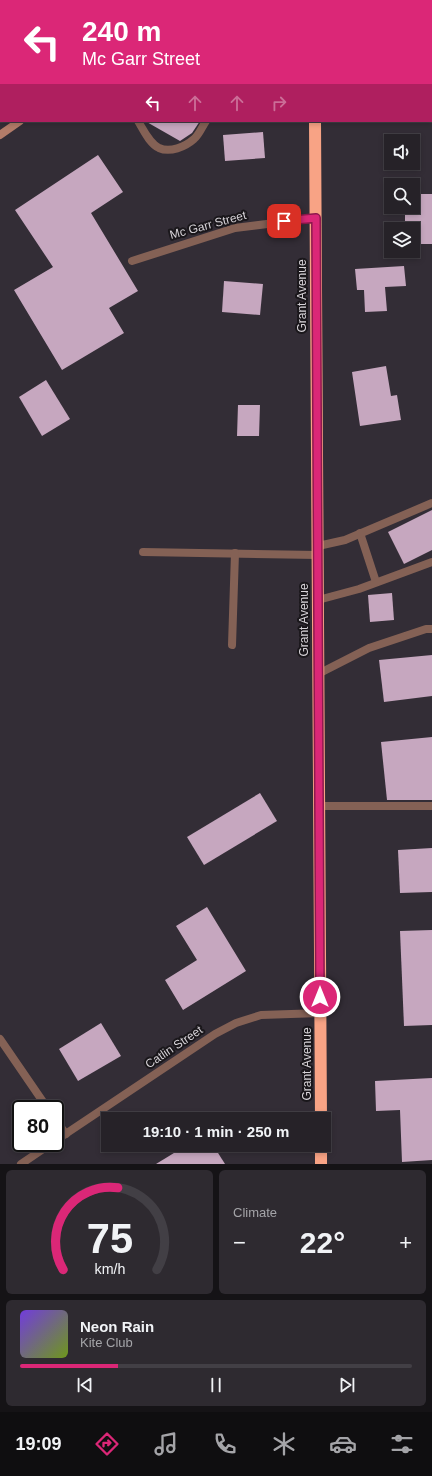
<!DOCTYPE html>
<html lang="en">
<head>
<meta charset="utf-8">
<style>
  body { margin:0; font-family:Arial,sans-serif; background:#2e2a30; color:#f1f3f6; height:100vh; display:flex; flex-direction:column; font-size:15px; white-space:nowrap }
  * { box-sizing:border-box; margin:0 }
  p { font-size:13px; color:#a4a4a8 }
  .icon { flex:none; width:22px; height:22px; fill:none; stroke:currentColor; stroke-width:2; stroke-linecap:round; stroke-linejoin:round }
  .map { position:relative; height:1164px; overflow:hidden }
  .panel { display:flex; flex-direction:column; gap:6px; padding:6px; background:#151316; flex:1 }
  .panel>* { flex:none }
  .top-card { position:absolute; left:0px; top:0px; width:432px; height:122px; box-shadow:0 2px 6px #0003,0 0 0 1px #423f45; background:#db2777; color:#fff; overflow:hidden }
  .buttons { position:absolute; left:384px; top:134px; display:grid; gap:8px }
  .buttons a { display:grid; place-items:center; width:36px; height:36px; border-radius:0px; background:#262228; box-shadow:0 2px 6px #0003,0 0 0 1px #423f45; font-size:20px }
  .speed { position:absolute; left:12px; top:1100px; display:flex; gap:8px; font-size:20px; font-weight:700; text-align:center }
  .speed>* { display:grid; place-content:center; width:52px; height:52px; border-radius:50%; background:#262228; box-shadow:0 2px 6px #0003,0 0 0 1px #423f45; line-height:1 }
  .speed .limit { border:2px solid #111; border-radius:6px; background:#fff; color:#111 }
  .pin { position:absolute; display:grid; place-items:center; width:34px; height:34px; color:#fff; margin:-17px; border-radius:8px; box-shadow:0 2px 6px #0006 }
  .me { position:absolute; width:44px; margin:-22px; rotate:0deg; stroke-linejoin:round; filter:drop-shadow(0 0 3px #0008) }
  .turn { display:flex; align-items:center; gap:14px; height:84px; padding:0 16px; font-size:18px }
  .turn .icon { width:52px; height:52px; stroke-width:2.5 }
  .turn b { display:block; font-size:28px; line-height:34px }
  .lanes { display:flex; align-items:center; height:38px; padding:0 16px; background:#0003; justify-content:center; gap:20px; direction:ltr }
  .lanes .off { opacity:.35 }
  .big { font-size:30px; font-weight:700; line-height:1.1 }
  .panel .card { flex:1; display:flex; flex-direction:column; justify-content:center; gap:6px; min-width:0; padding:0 14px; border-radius:6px; background:#2e2a30 }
  .panel .dial { align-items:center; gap:0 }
  .dial svg { height:104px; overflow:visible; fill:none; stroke:#423f45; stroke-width:7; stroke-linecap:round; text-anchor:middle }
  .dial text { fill:#f1f3f6; stroke:none }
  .song { display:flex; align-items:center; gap:12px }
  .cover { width:48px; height:48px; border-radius:6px; background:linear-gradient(135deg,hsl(260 70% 55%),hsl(80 70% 35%)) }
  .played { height:4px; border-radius:2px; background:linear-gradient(90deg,#db2777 25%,#423f45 25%) }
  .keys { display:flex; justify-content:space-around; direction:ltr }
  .heat { display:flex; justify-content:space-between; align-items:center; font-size:22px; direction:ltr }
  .panel .tiles { flex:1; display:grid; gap:6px; grid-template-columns:1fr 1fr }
  .card:last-child { grid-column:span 2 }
  .trip { position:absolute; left:101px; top:1112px; width:230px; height:40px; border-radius:0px; background:#262228; box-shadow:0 2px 6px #0003,0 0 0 1px #423f45; font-weight:700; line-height:40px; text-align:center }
  .menu { display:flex; height:64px; justify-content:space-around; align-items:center; background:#0f0e10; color:#a4a4a8 }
  .menu .icon { width:28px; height:28px }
  .menu .current { color:#db2777 }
  .menu b { font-size:18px; color:#f1f3f6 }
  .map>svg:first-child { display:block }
</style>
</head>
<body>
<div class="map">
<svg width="432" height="1164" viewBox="0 0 432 1164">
  <rect width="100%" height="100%" fill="#332d36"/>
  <!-- building -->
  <g fill="#c6a7bf">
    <polygon points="145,121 200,121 192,133 180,141"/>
    <polygon points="263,132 265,158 225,161 223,135"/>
    <polygon points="98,155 123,192 91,213 138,291 109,308 124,333 62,370 14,290 53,267 15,210"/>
    <polygon points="413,194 432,194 432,244 413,244 413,229 405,229 405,207 413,207"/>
    <polygon points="404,266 406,286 385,287 387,311 365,312 364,290 357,290 355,269"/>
    <polygon points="224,281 263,284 260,315 222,312"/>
    <polygon points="386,366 391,396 397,395 401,420 360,426 352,372"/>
    <polygon points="46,380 70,419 42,436 19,397"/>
    <polygon points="238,405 260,405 259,436 237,436"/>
    <polygon points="432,510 432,550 404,564 388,532"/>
    <polygon points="392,593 394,620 370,622 368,595"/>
    <polygon points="432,655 432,696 384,702 379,660"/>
    <polygon points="432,737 432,800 387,800 381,742"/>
    <polygon points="260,793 277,821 204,865 187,837"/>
    <polygon points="432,848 432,892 400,893 398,850"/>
    <polygon points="207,907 246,971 183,1010 165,980 197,960 176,926"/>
    <polygon points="432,930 432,1025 404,1026 400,931"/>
    <polygon points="101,1023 121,1056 78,1081 59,1049"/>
    <polygon points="432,1078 432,1160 402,1162 400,1110 376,1111 375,1081"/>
    <polygon points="187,1145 213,1145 225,1164 156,1164"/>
  </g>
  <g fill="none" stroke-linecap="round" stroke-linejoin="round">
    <!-- lane -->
    <g stroke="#846155" stroke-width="8">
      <polyline points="26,0 26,1"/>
      <path d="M138 121C143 129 149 143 159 148 170 153 185 147 194 139 199 135 202 127 206 121"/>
      <polyline points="360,533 376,582"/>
      <polyline points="318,546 345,540 432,503"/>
      <polyline points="143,552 318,555"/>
      <polyline points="318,600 359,589 432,562"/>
      <polyline points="232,645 235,553"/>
      <polyline points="318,674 369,648 426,629 432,629"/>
      <polyline points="319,806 432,806"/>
      <polyline points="0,1039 48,1109"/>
      <polyline points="55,1119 66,1134"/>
    </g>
    <!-- street -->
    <g stroke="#846155" stroke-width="8">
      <polyline points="132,261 235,228 315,218"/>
      <polyline points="55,1141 215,1034 236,1023 261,1015 321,1013"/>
      <polyline points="21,1164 52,1143"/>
    </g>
    <!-- secondary -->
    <g stroke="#b37c69" stroke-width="8">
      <polyline points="195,1 196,0"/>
      <polyline points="0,135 20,121"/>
    </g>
    <!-- highway -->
    <g stroke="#f8a385" stroke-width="12">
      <polyline points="315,0 315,1"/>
      <polyline points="315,121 321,1119"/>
      <polyline points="321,1145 321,1164"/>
    </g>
  </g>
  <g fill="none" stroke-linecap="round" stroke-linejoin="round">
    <defs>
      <polyline id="route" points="284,221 316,218 320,997"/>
    </defs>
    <!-- route casing -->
    <use href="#route" stroke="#8e194d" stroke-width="10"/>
    <!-- route -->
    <use href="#route" stroke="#db2777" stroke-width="7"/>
  </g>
  <g text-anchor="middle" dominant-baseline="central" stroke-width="4" stroke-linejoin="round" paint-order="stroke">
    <!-- street labels -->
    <g font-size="12" fill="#d8d4d9" stroke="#1a171b">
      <text transform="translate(208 225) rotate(-15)">Mc Garr Street</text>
      <text transform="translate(302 296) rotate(-90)">Grant Avenue</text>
      <text transform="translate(304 620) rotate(-90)">Grant Avenue</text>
      <text transform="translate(174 1047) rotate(-34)">Catlin Street</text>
      <text transform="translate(307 1064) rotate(-90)">Grant Avenue</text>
    </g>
  </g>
</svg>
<div class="buttons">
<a><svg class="icon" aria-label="sound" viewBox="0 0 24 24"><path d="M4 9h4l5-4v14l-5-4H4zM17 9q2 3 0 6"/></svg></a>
<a><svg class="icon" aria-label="search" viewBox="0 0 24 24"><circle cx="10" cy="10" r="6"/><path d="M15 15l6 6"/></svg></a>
<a><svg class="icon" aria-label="layers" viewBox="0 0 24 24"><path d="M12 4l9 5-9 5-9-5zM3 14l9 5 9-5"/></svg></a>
</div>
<div class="speed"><div class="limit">80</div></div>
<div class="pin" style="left:284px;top:221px;background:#d93025"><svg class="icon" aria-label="arrive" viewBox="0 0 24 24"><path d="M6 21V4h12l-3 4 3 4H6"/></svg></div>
<svg class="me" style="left:320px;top:997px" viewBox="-20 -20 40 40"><circle r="17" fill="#db2777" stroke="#fff" stroke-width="3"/><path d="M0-11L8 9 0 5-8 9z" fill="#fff"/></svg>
<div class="trip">19:10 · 1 min · 250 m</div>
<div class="top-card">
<div class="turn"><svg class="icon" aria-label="left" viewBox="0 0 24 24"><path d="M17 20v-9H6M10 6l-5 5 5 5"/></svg><div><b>240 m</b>Mc Garr Street</div></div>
<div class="lanes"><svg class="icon" aria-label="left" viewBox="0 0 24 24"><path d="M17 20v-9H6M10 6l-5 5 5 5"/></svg><svg class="icon off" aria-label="ahead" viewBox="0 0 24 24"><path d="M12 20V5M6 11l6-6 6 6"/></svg><svg class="icon off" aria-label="ahead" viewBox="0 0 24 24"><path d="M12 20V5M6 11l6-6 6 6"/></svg><svg class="icon off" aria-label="right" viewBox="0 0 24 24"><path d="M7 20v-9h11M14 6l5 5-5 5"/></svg></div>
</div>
</div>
<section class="panel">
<div class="tiles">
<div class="card dial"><svg viewBox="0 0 100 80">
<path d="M14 69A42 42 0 1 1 86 69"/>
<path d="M14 69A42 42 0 0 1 56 6" stroke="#db2777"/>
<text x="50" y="56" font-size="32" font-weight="700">75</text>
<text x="50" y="72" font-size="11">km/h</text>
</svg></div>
<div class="card"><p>Climate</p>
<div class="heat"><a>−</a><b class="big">22°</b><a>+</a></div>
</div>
<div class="card">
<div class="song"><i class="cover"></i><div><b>Neon Rain</b><p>Kite Club</p></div></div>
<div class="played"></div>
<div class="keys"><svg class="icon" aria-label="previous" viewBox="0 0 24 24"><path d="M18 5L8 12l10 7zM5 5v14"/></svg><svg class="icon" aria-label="pause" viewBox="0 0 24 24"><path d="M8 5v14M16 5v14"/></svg><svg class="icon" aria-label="next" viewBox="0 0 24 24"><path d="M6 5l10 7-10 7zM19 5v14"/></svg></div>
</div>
</div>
</section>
<nav class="menu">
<b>19:09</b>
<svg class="icon current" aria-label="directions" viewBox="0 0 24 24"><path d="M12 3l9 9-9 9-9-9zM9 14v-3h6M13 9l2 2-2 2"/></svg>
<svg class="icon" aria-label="music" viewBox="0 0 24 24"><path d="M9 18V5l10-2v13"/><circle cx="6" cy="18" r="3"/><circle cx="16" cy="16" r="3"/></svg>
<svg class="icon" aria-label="phone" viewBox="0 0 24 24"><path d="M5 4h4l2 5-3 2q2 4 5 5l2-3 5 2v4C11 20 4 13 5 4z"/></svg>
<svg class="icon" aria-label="climate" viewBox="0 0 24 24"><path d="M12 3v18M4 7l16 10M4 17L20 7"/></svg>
<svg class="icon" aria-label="car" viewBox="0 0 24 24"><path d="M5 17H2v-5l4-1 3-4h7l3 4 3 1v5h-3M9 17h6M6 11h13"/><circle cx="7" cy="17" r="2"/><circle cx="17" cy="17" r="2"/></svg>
<svg class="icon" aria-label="filters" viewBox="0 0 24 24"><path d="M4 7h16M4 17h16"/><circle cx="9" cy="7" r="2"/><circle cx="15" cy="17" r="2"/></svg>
</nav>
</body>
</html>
